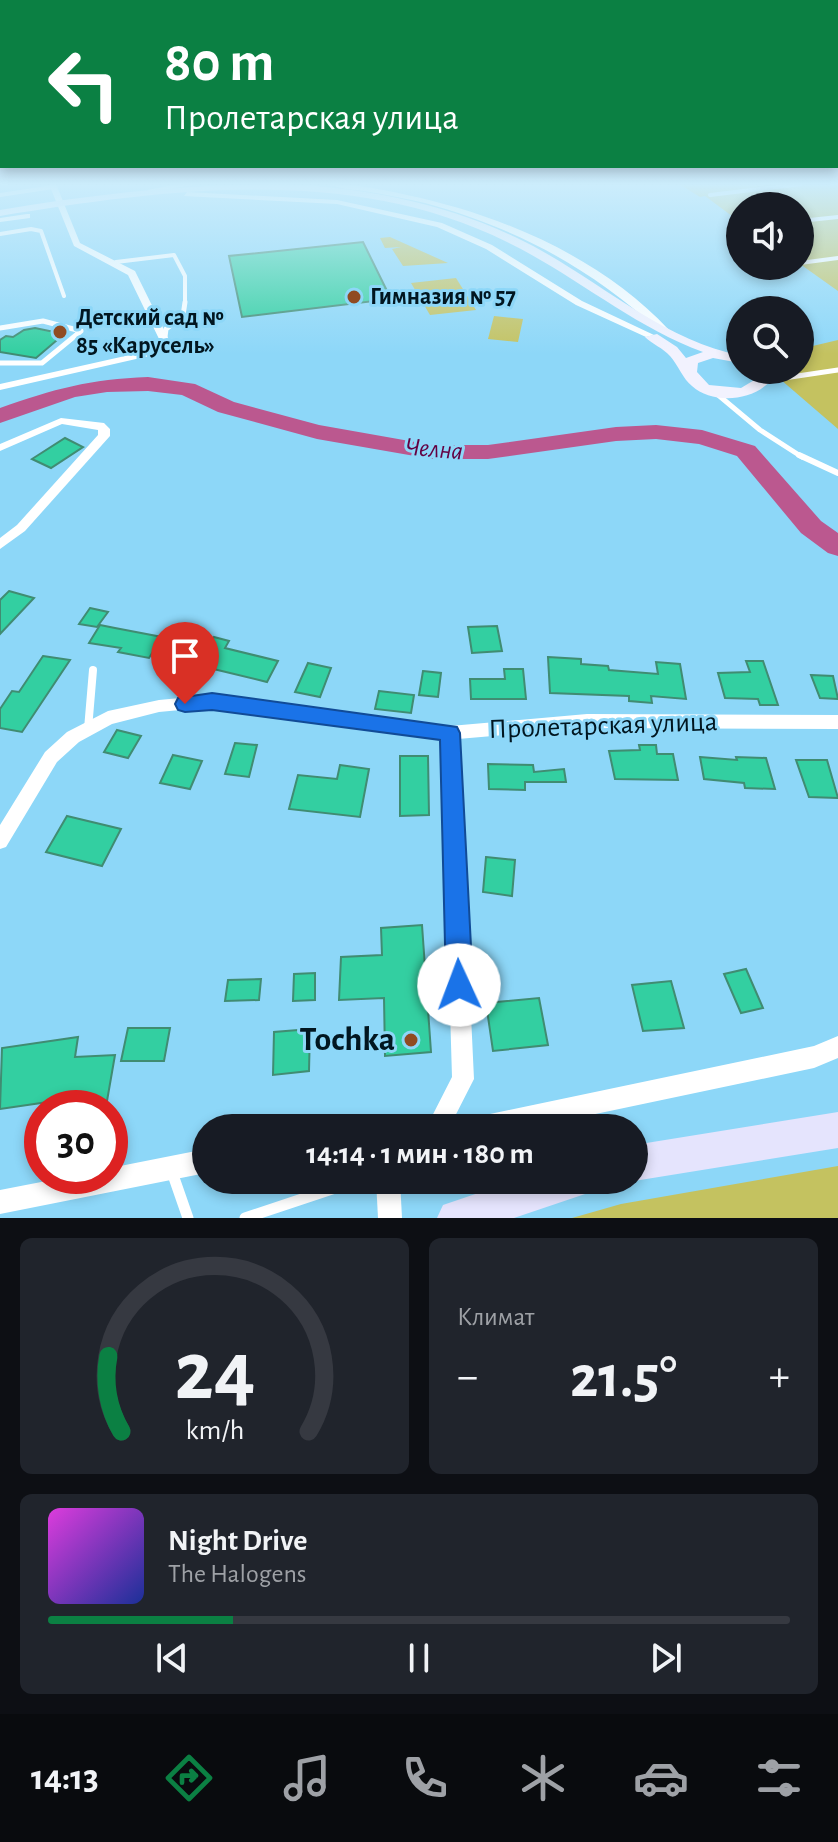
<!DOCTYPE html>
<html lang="ru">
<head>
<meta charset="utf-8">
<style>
  body { margin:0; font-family:"Alegreya Sans",sans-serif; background:#20242c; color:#f1f3f6; height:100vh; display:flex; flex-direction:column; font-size:30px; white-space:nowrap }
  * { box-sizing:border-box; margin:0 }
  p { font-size:26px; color:#9ea1a6 }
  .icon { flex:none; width:44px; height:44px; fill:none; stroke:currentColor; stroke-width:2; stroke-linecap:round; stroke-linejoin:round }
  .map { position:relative; height:1218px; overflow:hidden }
  .panel { display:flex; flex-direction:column; gap:20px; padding:20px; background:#0d0f14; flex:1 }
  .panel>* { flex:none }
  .top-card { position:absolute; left:0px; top:0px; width:838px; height:168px; box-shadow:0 4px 12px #0003; background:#0b8043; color:#fff; overflow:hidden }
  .fabs { position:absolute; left:726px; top:192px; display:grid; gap:16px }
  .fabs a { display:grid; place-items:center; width:88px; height:88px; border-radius:50%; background:#171b24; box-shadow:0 4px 12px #0003; font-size:40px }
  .speed { position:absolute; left:24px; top:1090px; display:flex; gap:16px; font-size:40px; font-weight:700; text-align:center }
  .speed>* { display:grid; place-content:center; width:104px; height:104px; border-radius:50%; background:#171b24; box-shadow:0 4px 12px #0003; line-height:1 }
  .speed .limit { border:12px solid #d22; background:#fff; color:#111 }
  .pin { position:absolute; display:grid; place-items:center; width:68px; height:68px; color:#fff; margin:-82px -34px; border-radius:50% 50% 50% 0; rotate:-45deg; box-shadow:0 0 8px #0007 }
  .pin .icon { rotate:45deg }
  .me { position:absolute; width:88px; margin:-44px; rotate:358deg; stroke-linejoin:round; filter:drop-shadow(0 0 6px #0008) }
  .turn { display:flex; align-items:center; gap:28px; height:168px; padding:0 32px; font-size:36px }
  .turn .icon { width:104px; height:104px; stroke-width:2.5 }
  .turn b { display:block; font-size:56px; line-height:68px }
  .big { font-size:60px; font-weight:600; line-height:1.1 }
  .panel .tile { flex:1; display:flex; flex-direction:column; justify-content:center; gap:12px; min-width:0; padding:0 28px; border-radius:12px; background:#20242c }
  .panel .dial { align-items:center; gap:0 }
  .dial svg { height:208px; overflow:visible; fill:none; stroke:#363941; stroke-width:7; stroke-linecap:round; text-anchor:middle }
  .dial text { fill:#f1f3f6; stroke:none }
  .song { display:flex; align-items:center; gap:24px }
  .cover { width:96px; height:96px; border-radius:12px; background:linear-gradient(135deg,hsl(300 70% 55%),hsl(230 70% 35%)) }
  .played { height:8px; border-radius:4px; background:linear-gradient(90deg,#0b8043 25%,#363941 25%) }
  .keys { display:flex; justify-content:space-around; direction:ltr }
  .heat { display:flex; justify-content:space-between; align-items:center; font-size:44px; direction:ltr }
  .panel .tiles { flex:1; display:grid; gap:20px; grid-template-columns:1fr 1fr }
  .tile:last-child { grid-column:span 2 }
  .trip { position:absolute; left:192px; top:1114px; width:456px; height:80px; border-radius:40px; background:#171b24; box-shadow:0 4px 12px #0003; font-weight:600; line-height:80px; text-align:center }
  .tabs { display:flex; height:128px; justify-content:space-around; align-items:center; background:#090b0e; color:#9ea1a6 }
  .tabs .icon { width:56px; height:56px }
  .tabs .current { color:#0b8043 }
  .tabs b { font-size:36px; color:#f1f3f6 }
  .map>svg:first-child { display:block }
</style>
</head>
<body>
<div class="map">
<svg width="838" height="1218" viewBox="0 0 838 1218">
  <rect width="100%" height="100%" fill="#8dd7f8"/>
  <!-- green -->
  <g fill="#c4c260">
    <polygon points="679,184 838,184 838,291 800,264 800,206 740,206 740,222 705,196 700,197"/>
    <polygon points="390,237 448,263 403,266 392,249 401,247 385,248 380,238"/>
    <polygon points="456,278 476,310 430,315 411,283"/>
    <polygon points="494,316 523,319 518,342 488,339"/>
    <polygon points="838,340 838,429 773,373 774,370 800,370 800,349"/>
    <polygon points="838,1166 838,1218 572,1218 621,1204"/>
  </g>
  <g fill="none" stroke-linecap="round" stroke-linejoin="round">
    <!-- river -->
    <path fill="#bb588f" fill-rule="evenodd" d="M148 377 195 384 234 402 319 425 432 445H488L616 427 656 425 702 430 755 446 821 521 838 533V556L828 553 801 533 737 456 699 444 656 439 616 441 488 459H432L317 439 218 412 182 395 148 391 107 392 75 397 0 423V408C54 389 90 379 148 377Z"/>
  </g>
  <!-- building -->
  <g fill="#33cfa1" stroke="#408c72" stroke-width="2">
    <polygon points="363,242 391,299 242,317 229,256"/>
    <polygon points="35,328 64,334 36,358 0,352 0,340 6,336 13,337 24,330"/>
    <polygon points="65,438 83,447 51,468 32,459"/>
    <polygon points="9,591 34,598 0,634 0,600"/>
    <polygon points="90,608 108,612 97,627 79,624"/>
    <polygon points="100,625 115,628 162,637 149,658 118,652 121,648 89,643"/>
    <polygon points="497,626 502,651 472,653 468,627"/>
    <polygon points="214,637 229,641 225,648 278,661 267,682 197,665 200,660 193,659 203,644 208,645"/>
    <polygon points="43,656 70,660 22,732 0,728 0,709 12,691 19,692"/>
    <polygon points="548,657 581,659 581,664 608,666 609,670 658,674 656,662 680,664 686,699 651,696 652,703 629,701 629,696 550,693"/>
    <polygon points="746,661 763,661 778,705 760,705 758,699 725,698 718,673 750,672"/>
    <polygon points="308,663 331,668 320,697 295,692"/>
    <polygon points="504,669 523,669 526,699 471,699 470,679 505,679"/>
    <polygon points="423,671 441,673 438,697 419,695"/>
    <polygon points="811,675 833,676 838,699 820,698"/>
    <polygon points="379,691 414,695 411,713 375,709"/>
    <polygon points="117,730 141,736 128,758 104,752"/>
    <polygon points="235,743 257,745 249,777 225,774"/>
    <polygon points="639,745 656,745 657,754 673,754 678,780 615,779 609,751 640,750"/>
    <polygon points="173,755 202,761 190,789 160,783"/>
    <polygon points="400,756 428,756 429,815 400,816"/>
    <polygon points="700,757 737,760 736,757 766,758 775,789 745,788 744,783 704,779"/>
    <polygon points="796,760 827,760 838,798 809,797"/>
    <polygon points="488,764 533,765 534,772 564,769 566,782 525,782 525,790 489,789"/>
    <polygon points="340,765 369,769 360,817 289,809 298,775 337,779"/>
    <polygon points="67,816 121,829 102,866 46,852"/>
    <polygon points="486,857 515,860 512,896 483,892"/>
    <polygon points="422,925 431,1052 385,1056 384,998 339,1000 341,957 382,955 381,928"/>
    <polygon points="746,969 763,1008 741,1013 724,974"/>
    <polygon points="315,973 315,1000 293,1001 294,974"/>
    <polygon points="261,979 259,1000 225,1001 228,980"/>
    <polygon points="671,981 684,1028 643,1031 632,985"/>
    <polygon points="539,998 548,1045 493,1051 486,1003"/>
    <polygon points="128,1028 170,1028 164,1061 121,1061"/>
    <polygon points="310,1029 309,1071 273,1075 274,1032"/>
    <polygon points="78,1037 75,1057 115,1055 107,1101 69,1104 69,1108 47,1108 48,1102 0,1109 2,1048"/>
  </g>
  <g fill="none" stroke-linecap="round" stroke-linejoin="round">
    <!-- lane-far4 -->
    <g stroke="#fff" stroke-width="4">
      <polyline points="0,195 53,187"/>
      <polyline points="710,195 801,184"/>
      <polyline points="800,221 838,217"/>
      <polyline points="0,234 31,229 41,231 64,296"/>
      <polyline points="116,262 174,255 185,276 185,304"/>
      <polyline points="800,263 838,258"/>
    </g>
    <!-- lane-far3 -->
    <g stroke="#fff" stroke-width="5">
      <polyline points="0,328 43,321 81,331 42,363 0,363"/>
      <polyline points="165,337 166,329 183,316 185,302"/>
      <polyline points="784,378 838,370"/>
      <polyline points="717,394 760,430 802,457"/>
    </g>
    <!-- lane-far2 -->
    <polyline stroke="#fff" stroke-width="6" points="799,455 838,473"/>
    <!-- lane-far1 -->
    <polyline stroke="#fff" stroke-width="8" points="88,729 93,670"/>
    <!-- lane -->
    <g stroke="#fff" stroke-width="11">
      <polyline points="172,1172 188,1218"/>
      <polyline points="245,1218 359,1180"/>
    </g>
    <!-- street -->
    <g fill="#fff" fill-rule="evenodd">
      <polygon points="49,184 56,184 80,243 135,271 171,344 158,354 0,390 0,384 152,350 161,343 128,275 74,246"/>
      <polygon points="179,184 198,184 151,192 147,190"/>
      <path d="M328 184C355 184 381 189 407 195 502 215 602 258 669 330L661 332C588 267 519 229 425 203 407 199 389 195 370 192 357 190 340 189 328 184Z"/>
      <polygon points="187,192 337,200 442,223 492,245 582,301 654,335 646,337 576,305 486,249 437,227 337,204 184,196"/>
      <polygon points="27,214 30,214 30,218 0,222 0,218"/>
      <polygon points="61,418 104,423 110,429 110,436 25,531 0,549 0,538 17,525 98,435 98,430 62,424 0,451 0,444"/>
      <polygon points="212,695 450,726 587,714 838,715 838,729 587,728 458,739 474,1079 449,1128 426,1128 452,1077 442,739 212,707 159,712 112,724 79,742 57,762 6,847 0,849 0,825 45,752 67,732 108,711 159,700"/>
      <polygon points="838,1036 838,1058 814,1068 529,1128 465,1128 468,1120 476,1117 814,1046"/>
      <polygon points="206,1149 206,1173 0,1214 0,1190 72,1176 110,1176 110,1168"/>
      <polygon points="376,1180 400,1180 402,1218 378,1218"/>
    </g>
    <!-- secondary -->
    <path fill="#f2f2fe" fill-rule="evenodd" d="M285 184C374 188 463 207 542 251 605 286 668 342 740 355V363L713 358 698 363 697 372 709 385 741 388 756 379 752 370H766L771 380C754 401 713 405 692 386 683 379 678 365 670 356 663 348 652 344 645 337L657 334 677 347 686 358 703 352C632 326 575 275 507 242 349 164 167 189 0 216V210C95 194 188 184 285 184Z"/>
    <!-- primary -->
    <g fill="#e5e4fd" fill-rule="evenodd">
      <polygon points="838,1112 838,1148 634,1181 631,1180 634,1180 634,1145"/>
      <polygon points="517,1180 593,1180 588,1193 514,1218 437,1218 443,1205"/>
    </g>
  </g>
  <!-- sky -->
  <linearGradient id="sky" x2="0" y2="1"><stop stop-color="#968fc4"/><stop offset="0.52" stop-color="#ccedfc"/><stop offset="1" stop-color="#ccedfc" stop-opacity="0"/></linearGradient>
  <rect width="838" height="354" fill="url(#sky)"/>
  <!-- route -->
  <polygon fill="#1a73e8" stroke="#114b97" stroke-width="2" points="212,693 457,727 460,733 473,985 469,994 459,998 450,994 446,985 440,740 212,710 185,712 178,710 175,704 178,698"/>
  <!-- markers -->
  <g fill="#904b22" stroke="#8dd7f8" stroke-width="3">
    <circle cx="354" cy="297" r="8"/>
    <circle cx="60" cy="332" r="8"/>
    <circle cx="411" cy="1040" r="8"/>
  </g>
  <g text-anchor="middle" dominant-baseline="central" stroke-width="6" stroke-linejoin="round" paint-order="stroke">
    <!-- far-poi labels -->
    <g font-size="24" font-weight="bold" fill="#011620" stroke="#8dd7f8" text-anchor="start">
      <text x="370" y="297">Гимназия № 57</text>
      <text x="76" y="318">Детский сад №<tspan x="76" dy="28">85 «Карусель»</tspan></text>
    </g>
    <!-- far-water labels -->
    <g font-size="26" font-style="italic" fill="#630142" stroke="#8dd7f8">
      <text transform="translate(434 449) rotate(5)">Челна</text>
    </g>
    <!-- street labels -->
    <g font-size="28" fill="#011620" stroke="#8dd7f8">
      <text transform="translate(603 726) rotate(-2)">Пролетарская улица</text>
    </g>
    <!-- near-poi labels -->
    <g font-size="34" font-weight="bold" fill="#011620" stroke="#8dd7f8" text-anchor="end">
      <text x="395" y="1040">Tochka</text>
    </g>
  </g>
</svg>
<div class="fabs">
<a><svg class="icon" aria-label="sound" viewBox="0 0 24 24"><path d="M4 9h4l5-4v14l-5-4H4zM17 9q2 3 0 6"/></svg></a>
<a><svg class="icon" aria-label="search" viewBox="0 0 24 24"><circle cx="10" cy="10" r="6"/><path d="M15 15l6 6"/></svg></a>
</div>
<div class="speed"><div class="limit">30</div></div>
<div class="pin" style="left:185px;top:704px;background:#d93025"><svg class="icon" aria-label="arrive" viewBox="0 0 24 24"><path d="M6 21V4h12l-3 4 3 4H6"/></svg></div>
<svg class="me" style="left:459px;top:985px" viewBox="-20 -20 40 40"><circle r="19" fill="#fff"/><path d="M0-13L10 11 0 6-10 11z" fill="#1a73e8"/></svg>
<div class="trip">14:14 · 1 мин · 180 m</div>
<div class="top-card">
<div class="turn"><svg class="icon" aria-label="left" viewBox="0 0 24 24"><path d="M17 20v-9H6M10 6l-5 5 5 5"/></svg><div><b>80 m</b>Пролетарская улица</div></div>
</div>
</div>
<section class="panel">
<div class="tiles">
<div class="tile dial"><svg viewBox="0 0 100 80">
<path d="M14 69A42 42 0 1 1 86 69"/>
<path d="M14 69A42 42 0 0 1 9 40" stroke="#0b8043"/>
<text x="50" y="56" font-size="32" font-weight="700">24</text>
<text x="50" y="72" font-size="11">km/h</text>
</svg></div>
<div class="tile"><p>Климат</p>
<div class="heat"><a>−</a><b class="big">21.5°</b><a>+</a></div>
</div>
<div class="tile">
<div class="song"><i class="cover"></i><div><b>Night Drive</b><p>The Halogens</p></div></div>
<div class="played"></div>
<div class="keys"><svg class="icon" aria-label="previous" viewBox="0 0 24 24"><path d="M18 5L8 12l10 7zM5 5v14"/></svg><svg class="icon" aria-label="pause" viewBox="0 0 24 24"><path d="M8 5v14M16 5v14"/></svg><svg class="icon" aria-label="next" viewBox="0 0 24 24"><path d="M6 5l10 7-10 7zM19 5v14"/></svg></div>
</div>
</div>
</section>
<nav class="tabs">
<b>14:13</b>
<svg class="icon current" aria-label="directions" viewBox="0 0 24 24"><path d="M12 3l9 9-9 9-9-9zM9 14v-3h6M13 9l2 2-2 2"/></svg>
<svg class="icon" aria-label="music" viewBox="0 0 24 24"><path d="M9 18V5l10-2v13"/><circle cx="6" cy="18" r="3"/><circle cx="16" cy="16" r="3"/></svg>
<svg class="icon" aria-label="phone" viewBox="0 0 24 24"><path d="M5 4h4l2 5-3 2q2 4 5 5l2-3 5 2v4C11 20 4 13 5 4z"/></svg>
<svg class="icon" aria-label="climate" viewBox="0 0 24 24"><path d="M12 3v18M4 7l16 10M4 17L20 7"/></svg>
<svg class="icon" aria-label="car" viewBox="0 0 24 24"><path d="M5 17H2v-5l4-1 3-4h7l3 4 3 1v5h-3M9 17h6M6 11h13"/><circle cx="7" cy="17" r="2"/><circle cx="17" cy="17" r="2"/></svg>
<svg class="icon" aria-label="filters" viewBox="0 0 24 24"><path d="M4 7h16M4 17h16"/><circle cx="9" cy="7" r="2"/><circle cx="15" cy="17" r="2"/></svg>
</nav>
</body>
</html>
